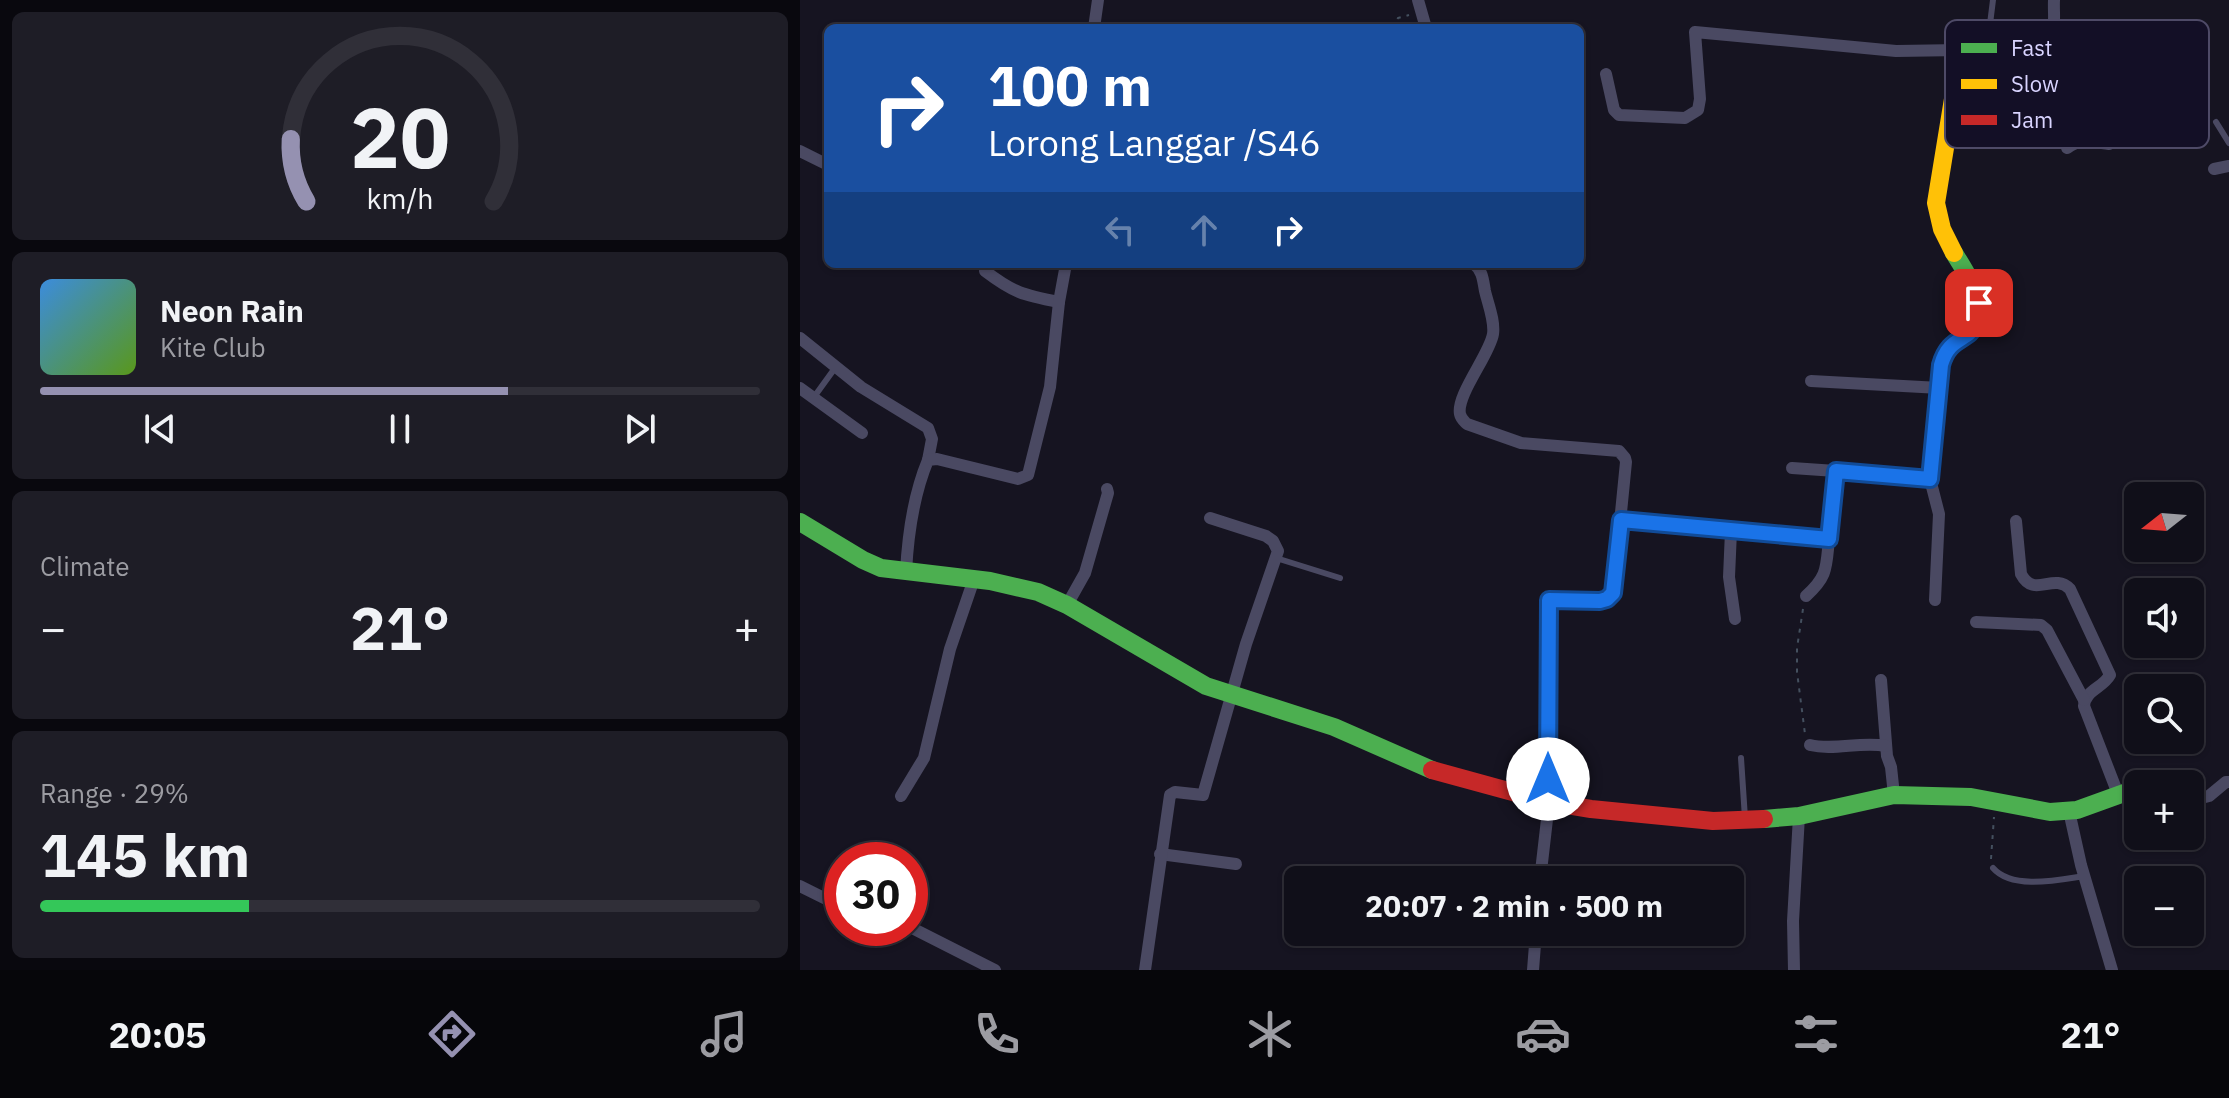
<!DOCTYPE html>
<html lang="en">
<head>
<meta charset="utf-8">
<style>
  body { margin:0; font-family:"IBM Plex Sans",sans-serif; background:#1e1d26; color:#f1f3f6; height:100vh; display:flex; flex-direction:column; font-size:30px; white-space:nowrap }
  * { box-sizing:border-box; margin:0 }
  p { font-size:26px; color:#9c9ca2 }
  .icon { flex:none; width:44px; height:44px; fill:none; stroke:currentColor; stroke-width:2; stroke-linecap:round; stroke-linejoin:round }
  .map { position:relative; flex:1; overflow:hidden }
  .side { display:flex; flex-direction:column; gap:12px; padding:12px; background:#09080e; width:800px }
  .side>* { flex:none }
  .top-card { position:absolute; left:24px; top:24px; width:760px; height:244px; border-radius:12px; box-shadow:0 2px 6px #0004,0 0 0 2px #302f38; background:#1a4fa0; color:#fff; overflow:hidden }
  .needle { width:52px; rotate:253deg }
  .fabs { position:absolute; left:1324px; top:482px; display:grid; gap:16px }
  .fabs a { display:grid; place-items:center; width:80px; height:80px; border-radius:12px; background:#100f19; box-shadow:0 2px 6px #0004,0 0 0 2px #302f38; font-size:40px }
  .speed { position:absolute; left:24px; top:842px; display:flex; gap:16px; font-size:40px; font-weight:700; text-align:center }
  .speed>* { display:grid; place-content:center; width:104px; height:104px; border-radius:50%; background:#100f19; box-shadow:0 2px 6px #0004,0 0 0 2px #302f38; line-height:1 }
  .speed .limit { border:12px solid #d22; background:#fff; color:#111 }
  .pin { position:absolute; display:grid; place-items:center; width:68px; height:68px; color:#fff; margin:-34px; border-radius:16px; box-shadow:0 4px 12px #0006 }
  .me { position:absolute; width:88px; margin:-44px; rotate:0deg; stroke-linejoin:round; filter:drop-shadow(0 0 6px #0008) }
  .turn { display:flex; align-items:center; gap:28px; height:168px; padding:0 32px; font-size:36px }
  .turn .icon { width:104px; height:104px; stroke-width:2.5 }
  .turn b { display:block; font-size:56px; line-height:68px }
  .lanes { display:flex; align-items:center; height:76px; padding:0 32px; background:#0003; justify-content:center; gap:40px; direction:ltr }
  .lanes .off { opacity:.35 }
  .big { font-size:60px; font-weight:700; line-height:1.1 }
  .side .tile { flex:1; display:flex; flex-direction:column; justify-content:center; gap:12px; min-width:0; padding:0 28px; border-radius:12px; background:#1e1d26 }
  .side .dial { align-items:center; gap:0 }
  .dial svg { height:208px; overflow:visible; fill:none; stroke:#302f38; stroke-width:7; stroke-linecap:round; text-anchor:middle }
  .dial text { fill:#f1f3f6; stroke:none }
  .song { display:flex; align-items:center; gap:24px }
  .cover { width:96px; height:96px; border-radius:12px; background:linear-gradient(135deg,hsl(210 70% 55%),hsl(90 70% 35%)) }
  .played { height:8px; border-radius:4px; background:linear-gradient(90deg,#9591b1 65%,#302f38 65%) }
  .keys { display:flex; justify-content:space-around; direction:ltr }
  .heat { display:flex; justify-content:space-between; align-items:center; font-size:44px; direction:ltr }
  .charge { height:12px; border-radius:6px; background:linear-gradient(90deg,#34c759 29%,#302f38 0) }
  .trip { position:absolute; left:484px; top:866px; width:460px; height:80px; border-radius:12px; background:#100f19; box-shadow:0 2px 6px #0004,0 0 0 2px #302f38; font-weight:700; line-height:80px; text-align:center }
  .tab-bar { display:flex; height:128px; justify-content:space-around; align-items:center; background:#06060a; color:#9c9ca2 }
  .tab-bar .icon { width:56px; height:56px }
  .tab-bar .selected { color:#9591b1 }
  .tab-bar b { font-size:36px; color:#f1f3f6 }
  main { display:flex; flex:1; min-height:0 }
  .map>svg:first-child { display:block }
</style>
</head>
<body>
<main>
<section class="side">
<div class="tile dial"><svg viewBox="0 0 100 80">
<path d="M14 69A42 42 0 1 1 86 69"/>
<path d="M14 69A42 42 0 0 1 8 45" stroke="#9591b1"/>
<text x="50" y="56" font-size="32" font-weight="700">20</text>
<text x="50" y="72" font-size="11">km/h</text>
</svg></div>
<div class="tile">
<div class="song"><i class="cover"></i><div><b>Neon Rain</b><p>Kite Club</p></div></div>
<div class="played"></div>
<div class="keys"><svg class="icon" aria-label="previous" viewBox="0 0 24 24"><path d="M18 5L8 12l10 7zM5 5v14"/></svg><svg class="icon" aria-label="pause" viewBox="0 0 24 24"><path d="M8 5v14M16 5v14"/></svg><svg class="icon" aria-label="next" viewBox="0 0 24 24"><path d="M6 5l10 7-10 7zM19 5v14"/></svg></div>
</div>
<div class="tile"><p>Climate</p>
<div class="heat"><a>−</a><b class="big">21°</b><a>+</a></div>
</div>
<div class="tile"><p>Range · 29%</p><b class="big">145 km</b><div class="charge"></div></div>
</section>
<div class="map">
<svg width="1429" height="970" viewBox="0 0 1429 970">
  <rect width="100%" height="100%" fill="#161421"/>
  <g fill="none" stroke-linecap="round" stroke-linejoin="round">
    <!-- path -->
    <g stroke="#44505f" stroke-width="2" stroke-dasharray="4 6" stroke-linecap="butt">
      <polyline points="593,28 598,18 609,15"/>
      <polyline points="1003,609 997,648 997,672 1005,734"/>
      <polyline points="1191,859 1194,817"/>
    </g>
    <!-- lane -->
    <g stroke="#4a4962" stroke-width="6">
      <polyline points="1187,48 1193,0"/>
      <polyline points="1416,122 1429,143"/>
      <polyline points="14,397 35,368"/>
      <polyline points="476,558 540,578"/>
      <polyline points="941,758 945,818"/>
      <path d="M1193 868C1212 890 1258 880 1284 876"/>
    </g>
    <!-- street -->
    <g stroke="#4a4962" stroke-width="12">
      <polyline points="618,0 626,28"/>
      <polyline points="294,28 298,0"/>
      <path d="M1248 42 1260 49 1299 41 1304 42C1318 62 1318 104 1322 129L1319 137 1309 144C1293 142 1281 138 1267 148"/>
      <path d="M806 74 814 110 819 115 885 118 898 110 900 99 895 32 1096 51 1161 50 1239 45C1259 38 1253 19 1254 0"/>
      <polyline points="0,151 28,165"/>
      <polyline points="1414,169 1429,166"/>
      <path d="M674 264C683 271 683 281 685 291 688 304 695 321 693 334 690 354 656 395 660 414 661 419 664 421 667 424L721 443 819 451 825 458 826 462 813 593 807 599 800 601 749 600V802L740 880"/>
      <path d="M185 271C214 293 223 295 259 302"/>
      <polyline points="0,338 61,387 128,428 132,439 128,460"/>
      <polyline points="1011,381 1140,388"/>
      <polyline points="0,388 62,433"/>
      <polyline points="992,468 1036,471"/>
      <polyline points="1130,479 1139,514 1135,600"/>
      <path d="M1216 521 1221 574C1234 599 1253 572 1270 589L1310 675C1303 688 1285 690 1284 706L1318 794"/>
      <polyline points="931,531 929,577 935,619"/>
      <path d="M106 572C108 533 113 496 128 460L137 459 218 479 228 475 250 387 259 302 266 264"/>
      <path d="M1006 596C1028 576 1026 568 1029 539"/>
      <polyline points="267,605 285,573 308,493 307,489"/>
      <polyline points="1176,622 1241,625 1247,630 1284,700"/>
      <polyline points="1081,680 1087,756 1091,767 1094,795"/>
      <path d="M1010 745C1034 751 1061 741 1086 746"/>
      <polyline points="101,796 124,758 150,649 174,579"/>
      <polyline points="1390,801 1409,796 1426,782 1429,782"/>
      <polyline points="1269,811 1281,865 1312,970"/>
      <polyline points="360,854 436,864"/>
      <polyline points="538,870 541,880"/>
      <polyline points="0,886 30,901 42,904"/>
      <polyline points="110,927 195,970"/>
      <polyline points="345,970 370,795 375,792 403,795 446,644 478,551 473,541 466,536 410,518"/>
      <polyline points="733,970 736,932"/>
      <polyline points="994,970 993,921 999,816"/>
    </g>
    <!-- fast -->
    <g stroke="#4caf50" stroke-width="18">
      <path d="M821 520 1029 539 1036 471 1130 479 1141 365C1147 346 1154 344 1168 332 1193 311 1167 274 1154 253"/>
      <polyline points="0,522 63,560 81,568 190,581 238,592 267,605 406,686 534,727 632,770"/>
      <polyline points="964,819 999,816 1094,795 1171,797 1250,812 1277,810 1338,788"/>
    </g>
    <!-- slow -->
    <polyline stroke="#ffc107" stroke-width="18" points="1154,253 1142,229 1136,203 1161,50"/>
    <!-- jam -->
    <polyline stroke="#c62828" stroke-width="18" points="632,770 749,802 791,809 913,821 964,819"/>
  </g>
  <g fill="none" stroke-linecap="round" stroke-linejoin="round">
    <defs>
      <path id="route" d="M748 779 749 600 800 601 807 599 813 593 821 520 1029 539 1036 471 1130 479 1141 365C1149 336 1168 342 1176 324 1179 317 1178 310 1179 303"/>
    </defs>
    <!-- route casing -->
    <use href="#route" stroke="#114b97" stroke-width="20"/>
    <!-- route -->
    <use href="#route" stroke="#1a73e8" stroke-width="14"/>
  </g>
  <!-- legend -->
  <rect x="1145" y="20" width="264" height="128" rx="12" fill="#130f26" stroke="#4e4a67" stroke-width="2"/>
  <rect x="1161" y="43" width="36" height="10" fill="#4caf50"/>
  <rect x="1161" y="79" width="36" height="10" fill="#ffc107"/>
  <rect x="1161" y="115" width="36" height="10" fill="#c62828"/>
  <g font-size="22" fill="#d9d4ff">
    <text x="1211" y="56">Fast</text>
    <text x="1211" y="92">Slow</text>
    <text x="1211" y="128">Jam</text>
  </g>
</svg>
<div class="fabs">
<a><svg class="needle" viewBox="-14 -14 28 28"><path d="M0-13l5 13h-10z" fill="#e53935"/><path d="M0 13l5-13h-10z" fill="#9c9ca2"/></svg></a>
<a><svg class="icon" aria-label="sound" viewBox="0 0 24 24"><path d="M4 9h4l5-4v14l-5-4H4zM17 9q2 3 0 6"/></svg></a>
<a><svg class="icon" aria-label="search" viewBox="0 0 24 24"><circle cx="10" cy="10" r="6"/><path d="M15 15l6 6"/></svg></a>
<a>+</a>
<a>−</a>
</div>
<div class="speed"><div class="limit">30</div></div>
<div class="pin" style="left:1179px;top:303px;background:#d93025"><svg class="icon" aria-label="arrive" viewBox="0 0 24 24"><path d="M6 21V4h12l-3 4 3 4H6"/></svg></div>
<svg class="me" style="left:748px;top:779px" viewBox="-20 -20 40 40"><circle r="19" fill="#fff"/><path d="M0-13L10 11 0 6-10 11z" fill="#1a73e8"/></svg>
<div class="trip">20:07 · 2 min · 500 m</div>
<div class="top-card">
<div class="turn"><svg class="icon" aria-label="right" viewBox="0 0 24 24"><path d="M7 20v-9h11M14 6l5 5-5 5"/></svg><div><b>100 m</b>Lorong Langgar /S46</div></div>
<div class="lanes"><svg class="icon off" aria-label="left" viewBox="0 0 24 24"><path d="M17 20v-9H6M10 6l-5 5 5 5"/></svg><svg class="icon off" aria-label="ahead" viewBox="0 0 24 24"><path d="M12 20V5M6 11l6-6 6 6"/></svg><svg class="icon" aria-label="right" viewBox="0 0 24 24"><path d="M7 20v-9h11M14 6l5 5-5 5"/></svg></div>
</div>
</div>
</main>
<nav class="tab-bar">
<b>20:05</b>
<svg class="icon selected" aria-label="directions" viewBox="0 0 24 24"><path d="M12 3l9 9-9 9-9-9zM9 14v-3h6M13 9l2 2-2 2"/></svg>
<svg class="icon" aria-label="music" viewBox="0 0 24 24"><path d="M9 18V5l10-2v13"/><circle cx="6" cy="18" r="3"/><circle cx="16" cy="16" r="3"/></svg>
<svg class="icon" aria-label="phone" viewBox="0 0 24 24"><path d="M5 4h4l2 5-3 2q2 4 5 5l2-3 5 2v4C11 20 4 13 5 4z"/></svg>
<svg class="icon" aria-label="climate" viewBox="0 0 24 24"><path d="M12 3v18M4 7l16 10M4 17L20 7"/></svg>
<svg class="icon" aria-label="car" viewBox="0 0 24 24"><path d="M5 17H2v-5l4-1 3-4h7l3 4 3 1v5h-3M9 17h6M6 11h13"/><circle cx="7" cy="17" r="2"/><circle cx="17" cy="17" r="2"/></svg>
<svg class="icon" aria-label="filters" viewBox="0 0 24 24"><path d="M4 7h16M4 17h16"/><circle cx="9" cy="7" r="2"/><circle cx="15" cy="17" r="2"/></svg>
<b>21°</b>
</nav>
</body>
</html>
